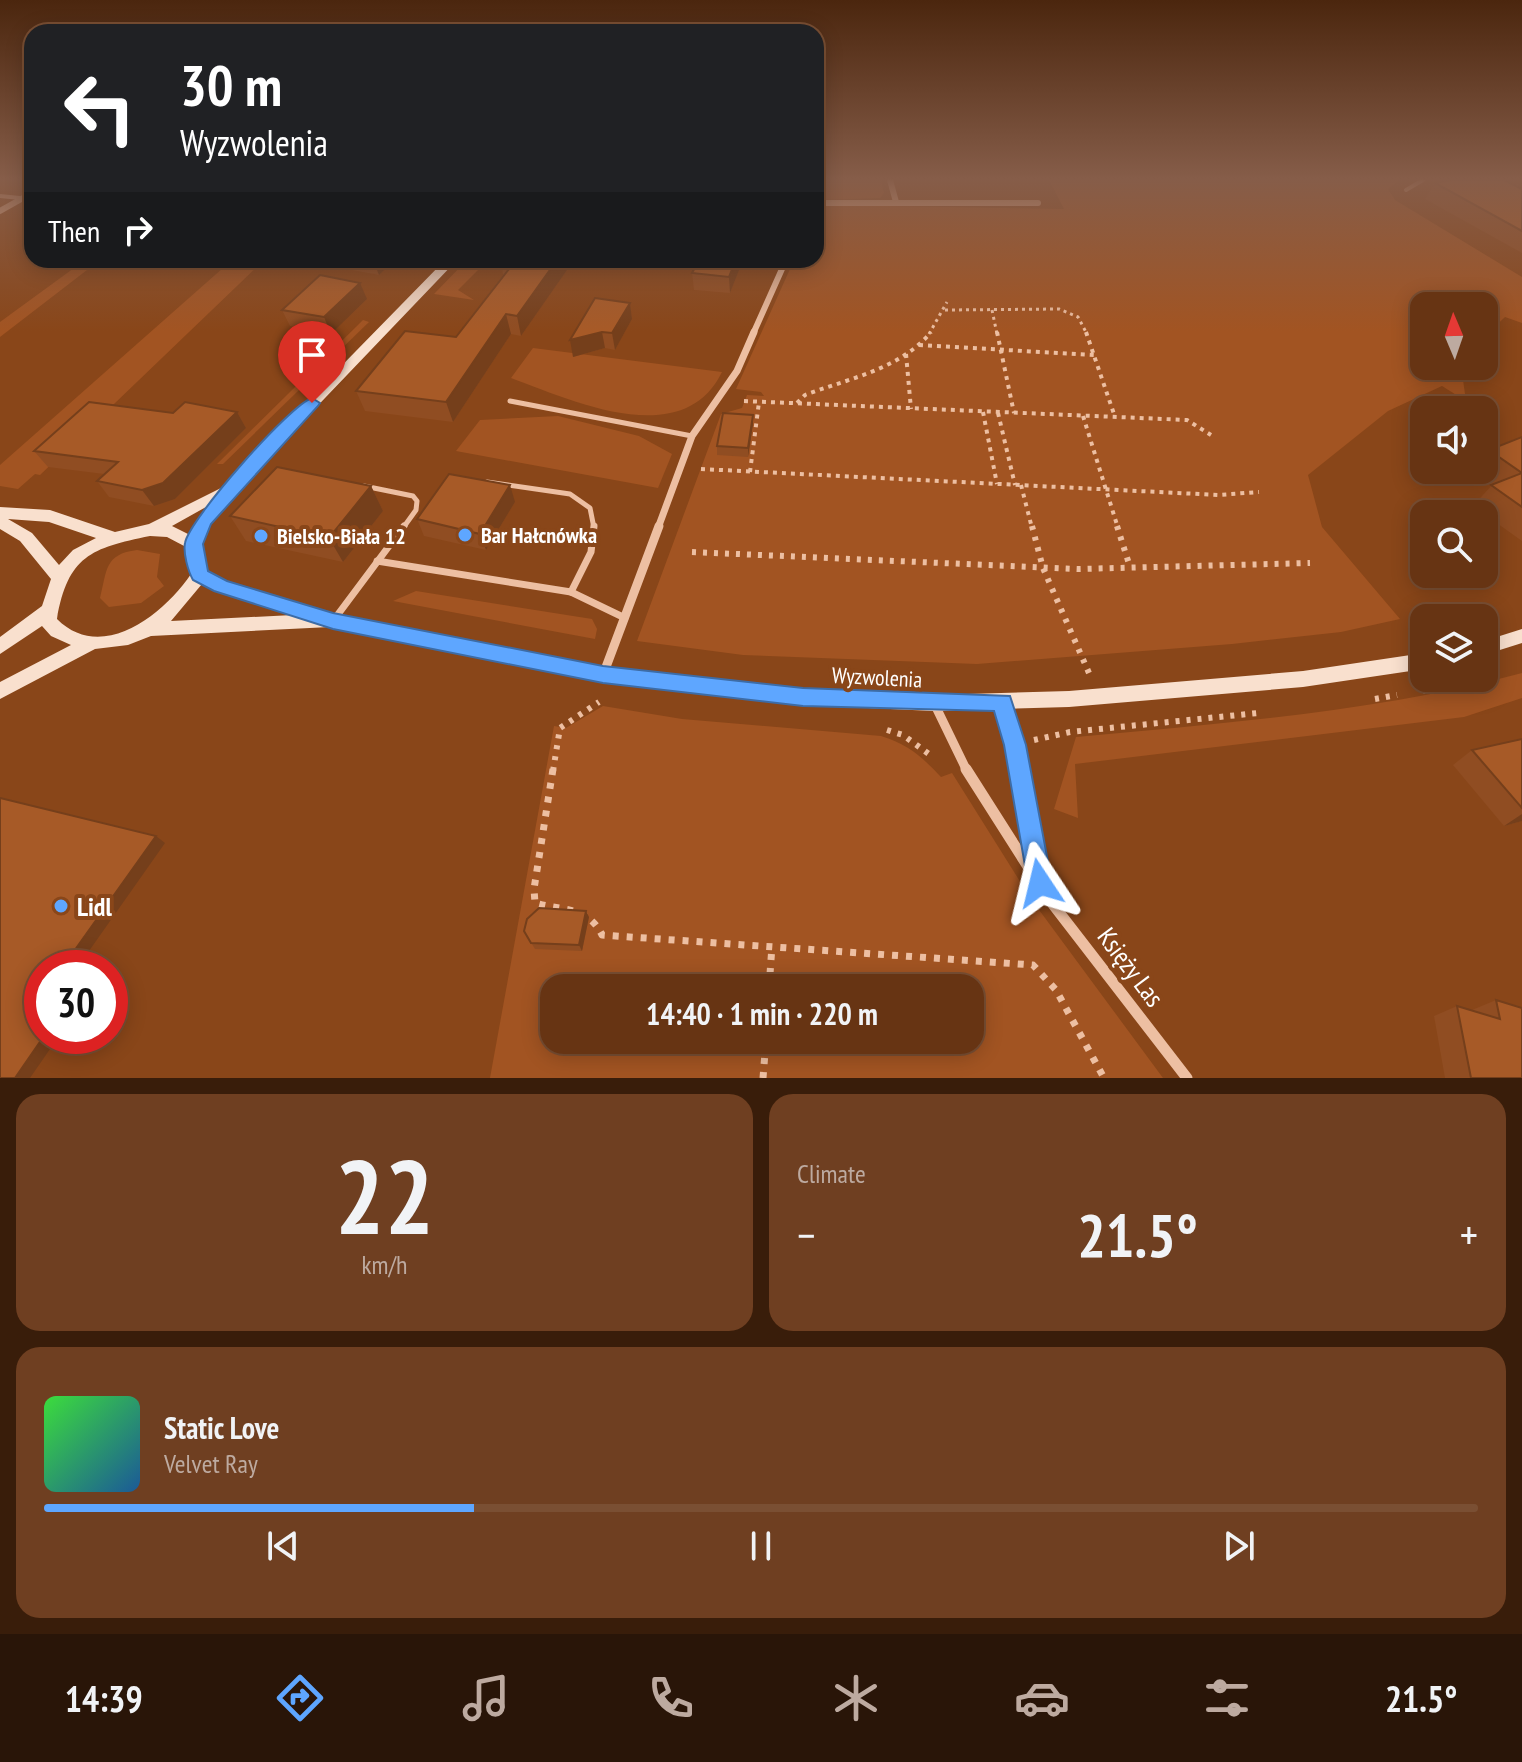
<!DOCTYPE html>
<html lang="en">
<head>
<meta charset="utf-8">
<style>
  body { margin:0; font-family:"PT Sans Narrow",sans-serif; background:#6f3f21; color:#f1f3f6; height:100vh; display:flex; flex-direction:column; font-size:30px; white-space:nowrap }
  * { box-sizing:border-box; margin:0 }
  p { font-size:26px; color:#bdaaa0 }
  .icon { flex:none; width:44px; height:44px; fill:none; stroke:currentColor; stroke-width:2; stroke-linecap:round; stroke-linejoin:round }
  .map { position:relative; height:1078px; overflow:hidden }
  .sheet { display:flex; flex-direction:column; gap:16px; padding:16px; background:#391d0a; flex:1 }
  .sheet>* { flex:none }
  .banner { position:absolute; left:24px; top:24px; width:800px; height:244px; border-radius:24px; box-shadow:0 4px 20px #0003,0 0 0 2px #7a4f33; background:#202124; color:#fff; overflow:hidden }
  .needle { width:52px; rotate:358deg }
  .buttons { position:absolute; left:1410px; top:292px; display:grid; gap:16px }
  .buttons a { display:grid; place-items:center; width:88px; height:88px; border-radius:16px; background:#673413; box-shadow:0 4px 20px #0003,0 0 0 2px #7a4f33; font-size:40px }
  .speed { position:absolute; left:24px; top:950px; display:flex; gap:16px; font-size:40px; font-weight:700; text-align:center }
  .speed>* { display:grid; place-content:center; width:104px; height:104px; border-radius:50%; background:#673413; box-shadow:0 4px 20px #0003,0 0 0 2px #7a4f33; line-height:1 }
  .speed .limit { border:12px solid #d22; background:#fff; color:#111 }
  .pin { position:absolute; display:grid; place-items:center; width:68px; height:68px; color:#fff; margin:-82px -34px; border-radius:50% 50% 50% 0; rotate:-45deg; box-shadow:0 0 8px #0007 }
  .pin .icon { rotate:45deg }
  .me { position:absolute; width:88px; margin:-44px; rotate:350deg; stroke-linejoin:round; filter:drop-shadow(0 0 6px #0008) }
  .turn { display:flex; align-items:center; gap:28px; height:168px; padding:0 24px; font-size:36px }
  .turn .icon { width:104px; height:104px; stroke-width:2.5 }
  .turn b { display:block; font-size:56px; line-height:68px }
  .then { display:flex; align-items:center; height:76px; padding:0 24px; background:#0003; gap:16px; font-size:30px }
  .big { font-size:60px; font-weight:800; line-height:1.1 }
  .sheet .widget { flex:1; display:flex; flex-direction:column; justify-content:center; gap:12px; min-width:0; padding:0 28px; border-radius:24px; background:#6f3f21 }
  .sheet .dial { align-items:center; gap:0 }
  .dial b { font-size:104px; line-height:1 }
  .song { display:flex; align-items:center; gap:24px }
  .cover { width:96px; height:96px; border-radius:12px; background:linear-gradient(135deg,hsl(120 70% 55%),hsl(210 70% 35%)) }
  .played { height:8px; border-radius:4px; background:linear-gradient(90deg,#5ea6ff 30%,#7a4f33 30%) }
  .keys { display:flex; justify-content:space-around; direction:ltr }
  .heat { display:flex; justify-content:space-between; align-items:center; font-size:44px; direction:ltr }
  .sheet .tiles { flex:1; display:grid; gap:16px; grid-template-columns:1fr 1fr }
  .widget:last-child { grid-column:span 2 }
  .trip { position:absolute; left:540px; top:974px; width:444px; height:80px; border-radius:24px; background:#673413; box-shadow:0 4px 20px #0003,0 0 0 2px #7a4f33; font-weight:800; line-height:80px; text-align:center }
  .dock { display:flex; height:128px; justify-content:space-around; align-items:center; background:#291508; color:#bdaaa0 }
  .dock .icon { width:56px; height:56px }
  .dock .selected { color:#5ea6ff }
  .dock b { font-size:36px; color:#f1f3f6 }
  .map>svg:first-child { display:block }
</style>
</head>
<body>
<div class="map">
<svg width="1522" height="1078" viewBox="0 0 1522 1078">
  <rect width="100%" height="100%" fill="#894619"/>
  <!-- green -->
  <g fill="#a25422" fill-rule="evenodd">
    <polygon points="816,180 881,180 884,193 880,198 816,200"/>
    <polygon points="1049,180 1399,180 1388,189 1395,200 1522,277 1522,323 1505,317 1484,337 1484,306 1424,306 1424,366 1461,366 1466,401 1442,386 1388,411 1308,475 1322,527 1400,619 1341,632 1232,644 977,664 743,655 637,641 721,414 742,408 747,395 764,396 761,392 736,389 794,260 816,260 816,209 830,205 1064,209"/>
    <polygon points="85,260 100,260 0,337 0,322"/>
    <polygon points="232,260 262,262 40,475 35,474 18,489 0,486 0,465"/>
    <polygon points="467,260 491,264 482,266 458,290 474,300 434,294"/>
    <polygon points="363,320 369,322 223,464 217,464"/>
    <path d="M533 348 722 372C683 452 573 401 511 378Z"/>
    <polygon points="558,416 639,436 672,454 658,488 456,451 480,420"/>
    <path d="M137 550 160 554 157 577 164 586 141 603 109 607 100 598C107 571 104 554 137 550Z"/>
    <polygon points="416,591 592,619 597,629 595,639 393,601"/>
    <path d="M1522 673V698L1464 717 1075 764 1078 818 1054 809 1076 737C1226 723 1376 712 1522 673Z"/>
    <path d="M603 706 682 719 881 736C908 744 922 757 941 777L952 773 1031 899 1163 1078H490L554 726 566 728ZM554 988H970V1040H554Z"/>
  </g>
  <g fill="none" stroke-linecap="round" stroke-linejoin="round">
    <!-- path-far3 -->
    <g stroke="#edbfa2" stroke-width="3" stroke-dasharray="3 4" stroke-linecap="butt">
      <polyline points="945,310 1059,309 1078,317 1087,334"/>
      <polyline points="992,310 997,334"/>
      <polyline points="929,334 947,302"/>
    </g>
    <!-- path-far2 -->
    <g stroke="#edbfa2" stroke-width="4" stroke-dasharray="4 5" stroke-linecap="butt">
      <polyline points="997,332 1014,413"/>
      <polyline points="1086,332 1115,417"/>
      <polyline points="919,345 1094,355"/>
      <polyline points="906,354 911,409"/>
      <polyline points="744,401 1187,420 1211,435"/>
      <path d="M797 403 805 395C847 379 901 369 931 332"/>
      <polyline points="983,412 997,484"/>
      <polyline points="998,413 1015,485"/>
      <polyline points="1083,416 1118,528"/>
      <polyline points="701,469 1218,495 1259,492"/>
      <polyline points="750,472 759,402"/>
      <polyline points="1021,485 1032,528"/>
    </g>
    <!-- path-far1 -->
    <g stroke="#edbfa2" stroke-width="6" stroke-dasharray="4 7" stroke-linecap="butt">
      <polyline points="1032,526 1043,568 1089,673"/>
      <polyline points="1117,526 1130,567"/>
      <polyline points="692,552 1078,569 1310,563"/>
      <polyline points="1423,691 1480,678"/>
      <polyline points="1375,699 1397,695"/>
      <polyline points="887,730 903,735 933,757"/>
      <polyline points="1034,740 1070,732 1258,713"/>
      <polyline points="553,771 560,728 599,702"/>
    </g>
    <!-- path -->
    <g stroke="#edbfa2" stroke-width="7" stroke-dasharray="6 8" stroke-linecap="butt">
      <path d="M553 769 534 889 535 903C562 911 588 906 602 935L1033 965 1056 990 1104 1078"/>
      <polyline points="769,988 772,946"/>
      <polyline points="763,1078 766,1040"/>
    </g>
    <!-- lane-far2 -->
    <g stroke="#edbfa2" stroke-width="4">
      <polyline points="1406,190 1423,180"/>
      <polyline points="0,196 20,198"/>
    </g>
    <!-- lane-far1 -->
    <g stroke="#edbfa2" stroke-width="5">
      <polyline points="510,401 692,436"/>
      <polyline points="487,482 570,494 590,508 594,528"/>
      <polyline points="364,486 413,496 417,501 416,510 403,528"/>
    </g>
    <!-- lane -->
    <g stroke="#edbfa2" stroke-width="7">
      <polyline points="377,561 571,592 625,618"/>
      <polyline points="571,592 591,552 594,526"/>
      <polyline points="333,621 404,526"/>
    </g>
    <!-- street-far3 -->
    <g stroke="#edbfa2" stroke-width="6">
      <polyline points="890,180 896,202"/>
      <polyline points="816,203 1038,203"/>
      <polyline points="0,211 32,193"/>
      <polyline points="753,334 786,260"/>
    </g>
    <!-- street-far2 -->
    <polyline stroke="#edbfa2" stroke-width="7" points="658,528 692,436 737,371 754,332"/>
    <!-- street-far1 -->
    <g stroke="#edbfa2" stroke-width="9">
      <polyline points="603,675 659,526"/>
      <polyline points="1002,702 1020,771"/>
      <polyline points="934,703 967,771"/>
    </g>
    <!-- street -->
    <g stroke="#edbfa2" stroke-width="11">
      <polyline points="966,769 1048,898 1187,1078"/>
      <polyline points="1019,769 1039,879"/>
    </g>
    <!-- secondary -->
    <g fill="#f9e0ce" fill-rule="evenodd">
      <path d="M445 260H457L236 491 211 523 202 544 207 571 226 581 333 614 603 667 803 689 934 695 1069 691 1303 671 1424 653V669L1303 687 1069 707 934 711 803 705 603 683 330 627 151 636 128 645 95 649 0 699V682L71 645 51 636 42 626 0 654V637L42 606 51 579 20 541 0 529V507L50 510 115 532 149 524 223 487ZM206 507 190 535 172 526ZM8 519 49 522 96 538 73 550 59 565 32 533ZM150 536 167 537 186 547 191 574C164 614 102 664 57 619 68 556 91 548 150 536ZM202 584 293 615 171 621Z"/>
      <polygon points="1522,629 1522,643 1484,655 1484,641"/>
    </g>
  </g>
  <!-- wall -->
  <g fill="#904d22">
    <polygon points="1435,183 1522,189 1522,253 1425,199"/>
    <polygon points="298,260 395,260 379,275"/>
    <polygon points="508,260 574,260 521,336 511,334 453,422 365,411 356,391 456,337 503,275 502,268"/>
    <polygon points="743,260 730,293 694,290 692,273"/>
    <polygon points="367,299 331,334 290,326 282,310"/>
    <polygon points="630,303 632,319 615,350 605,348 573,357"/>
    <polygon points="237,412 246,428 175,499 154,506 109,497 97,481 104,474 48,467 34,451 173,413"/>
    <polygon points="753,424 748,457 717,455 717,446"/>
    <polygon points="1522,437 1522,541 1473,506 1492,485 1471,470 1484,470 1484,455 1489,450"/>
    <polygon points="371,486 383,511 343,562 246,541 230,516"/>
    <polygon points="515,502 486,550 424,536 417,519"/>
    <polygon points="1522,739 1522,821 1504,826 1453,765 1472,750"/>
    <polygon points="589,917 582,951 535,949 524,931"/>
    <polygon points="1496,1000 1522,1078 1445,1078 1434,1016 1457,1006 1472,1010"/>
  </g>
  <!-- shaded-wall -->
  <g fill="#753f1b">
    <polygon points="373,260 395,260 379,275"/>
    <polygon points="557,260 574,260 521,336 517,316"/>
    <polygon points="736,260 743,260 730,293 729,277"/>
    <polygon points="360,283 367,299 331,334 324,317"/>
    <polygon points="630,303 632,319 615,350 612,333"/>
    <polygon points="506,314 511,334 453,422 446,402"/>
    <polygon points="602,332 605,348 573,357 570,340"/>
    <polygon points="237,412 246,428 175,499 154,506 142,490"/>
    <polygon points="753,415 753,424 748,457 748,448"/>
    <polygon points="510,485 515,502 486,550 480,534"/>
    <polygon points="371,486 383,511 343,562 329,538"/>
    <polygon points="1522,814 1522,821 1504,826"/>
    <polygon points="156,836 165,843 77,968 62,968"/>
    <polygon points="586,911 589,917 582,951 579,945"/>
    <polygon points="44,1036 59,1036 30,1078 15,1078"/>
  </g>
  <!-- building -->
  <g fill="#a75a27" stroke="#753f1b" stroke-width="2">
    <polygon points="1451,180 1504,180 1522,189 1522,231 1435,183"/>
    <polygon points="508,260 557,260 517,316 506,314 446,402 356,391 405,331 456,337 509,269 502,268"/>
    <polygon points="699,260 736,260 729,277 692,273"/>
    <polygon points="320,275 360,283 324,317 282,310"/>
    <polygon points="595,298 630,303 612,333 602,332 570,340"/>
    <polygon points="89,402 173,413 185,402 237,412 163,483 142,490 97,481 118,462 34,451"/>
    <polygon points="723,413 753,415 748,448 717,446"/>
    <polygon points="1522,437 1522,473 1489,450"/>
    <polygon points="277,467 371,486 329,538 230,516"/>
    <polygon points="1522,473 1522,507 1491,485"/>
    <polygon points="449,474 510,485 480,534 417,519"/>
    <polygon points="1522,739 1522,808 1472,750"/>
    <polygon points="0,798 156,836 62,968 42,968 42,1036 44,1036 15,1078 0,1078"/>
    <polygon points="539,908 586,911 579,945 531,943 524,931 527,919"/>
    <polygon points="1496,1000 1522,1008 1522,1078 1471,1078 1457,1006 1500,1019"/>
  </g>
  <!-- sky -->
  <linearGradient id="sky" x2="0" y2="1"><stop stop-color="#4b260e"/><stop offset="0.54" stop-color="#865d49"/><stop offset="1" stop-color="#865d49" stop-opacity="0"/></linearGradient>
  <rect width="1522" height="331" fill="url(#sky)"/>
  <!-- route -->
  <path fill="#5ea6ff" stroke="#3d6ca6" stroke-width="2" d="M312 398 320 403 318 406 211 524 203 544 208 571 227 581 333 613 603 666 803 688 1010 696 1026 745 1052 883 1049 892 1040 896 1031 892 1028 883 1004 745 994 711 803 706 603 683 333 629 214 591 193 580C188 571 183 553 185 543 189 519 291 404 312 398Z"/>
  <!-- markers -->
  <g fill="#5ea6ff" stroke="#894619" stroke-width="3">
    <circle cx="465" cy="535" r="8"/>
    <circle cx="261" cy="536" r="8"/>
    <circle cx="61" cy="906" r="8"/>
  </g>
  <g text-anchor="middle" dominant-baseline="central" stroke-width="8" stroke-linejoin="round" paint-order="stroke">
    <!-- poi labels -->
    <g font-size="22" font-weight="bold" fill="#fff" stroke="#894619" text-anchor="start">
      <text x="481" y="535">Bar Hałcnówka</text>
      <text x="277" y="536">Bielsko-Biała 12</text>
    </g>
    <!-- street labels -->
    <g font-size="22" fill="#fff" stroke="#894619">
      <text transform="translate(877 677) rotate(3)">Wyzwolenia</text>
    </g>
    <!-- near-poi labels -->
    <g font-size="26" font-weight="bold" fill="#fff" stroke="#894619" text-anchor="start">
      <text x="77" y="906">Lidl</text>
    </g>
    <!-- near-street labels -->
    <g font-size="26" fill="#fff" stroke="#894619">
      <text transform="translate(1131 967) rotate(53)">Księży Las</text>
    </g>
  </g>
</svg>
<div class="buttons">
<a><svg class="needle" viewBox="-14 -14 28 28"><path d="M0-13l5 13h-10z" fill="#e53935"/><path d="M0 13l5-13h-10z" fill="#bdaaa0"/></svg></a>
<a><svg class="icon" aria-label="sound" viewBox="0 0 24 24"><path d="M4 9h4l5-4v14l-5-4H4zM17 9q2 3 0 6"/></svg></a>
<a><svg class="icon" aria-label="search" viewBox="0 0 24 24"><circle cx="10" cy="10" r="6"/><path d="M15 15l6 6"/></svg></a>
<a><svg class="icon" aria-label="layers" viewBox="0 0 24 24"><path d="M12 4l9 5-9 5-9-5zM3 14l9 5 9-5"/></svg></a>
</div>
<div class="speed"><div class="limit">30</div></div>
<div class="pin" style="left:312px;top:403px;background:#d93025"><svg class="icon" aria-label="arrive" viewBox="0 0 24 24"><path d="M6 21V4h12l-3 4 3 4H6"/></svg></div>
<svg class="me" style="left:1040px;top:883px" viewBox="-20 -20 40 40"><path d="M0-17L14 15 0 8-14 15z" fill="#5ea6ff" stroke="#fff" stroke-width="4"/></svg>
<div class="trip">14:40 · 1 min · 220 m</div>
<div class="banner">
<div class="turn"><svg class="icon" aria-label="left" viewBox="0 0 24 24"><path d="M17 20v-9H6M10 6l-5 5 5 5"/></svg><div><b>30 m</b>Wyzwolenia</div></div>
<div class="then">Then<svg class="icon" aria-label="right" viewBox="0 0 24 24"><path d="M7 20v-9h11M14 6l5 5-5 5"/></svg></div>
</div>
</div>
<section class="sheet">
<div class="tiles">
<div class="widget dial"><b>22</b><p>km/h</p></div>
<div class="widget"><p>Climate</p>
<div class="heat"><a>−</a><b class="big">21.5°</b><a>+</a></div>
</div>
<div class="widget">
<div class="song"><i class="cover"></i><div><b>Static Love</b><p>Velvet Ray</p></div></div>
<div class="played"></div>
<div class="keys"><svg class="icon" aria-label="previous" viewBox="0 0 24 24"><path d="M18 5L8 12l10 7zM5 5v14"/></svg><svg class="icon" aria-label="pause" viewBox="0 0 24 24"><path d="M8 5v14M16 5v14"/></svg><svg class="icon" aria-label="next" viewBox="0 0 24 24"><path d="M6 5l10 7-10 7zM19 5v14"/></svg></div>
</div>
</div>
</section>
<nav class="dock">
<b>14:39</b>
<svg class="icon selected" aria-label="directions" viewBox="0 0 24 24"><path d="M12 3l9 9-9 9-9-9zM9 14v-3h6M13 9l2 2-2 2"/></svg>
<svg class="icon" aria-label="music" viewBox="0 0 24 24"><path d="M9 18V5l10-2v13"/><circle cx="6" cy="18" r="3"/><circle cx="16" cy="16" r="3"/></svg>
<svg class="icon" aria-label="phone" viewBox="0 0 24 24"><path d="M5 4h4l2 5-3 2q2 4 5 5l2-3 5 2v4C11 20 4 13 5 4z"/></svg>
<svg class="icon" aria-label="climate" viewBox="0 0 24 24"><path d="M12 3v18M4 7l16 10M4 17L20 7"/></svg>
<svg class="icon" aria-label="car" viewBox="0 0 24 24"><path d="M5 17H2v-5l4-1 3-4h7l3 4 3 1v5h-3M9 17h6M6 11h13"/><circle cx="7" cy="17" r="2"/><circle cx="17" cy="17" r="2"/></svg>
<svg class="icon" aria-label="filters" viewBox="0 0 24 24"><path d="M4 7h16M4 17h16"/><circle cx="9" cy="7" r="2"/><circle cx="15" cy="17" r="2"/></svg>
<b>21.5°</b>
</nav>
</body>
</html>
